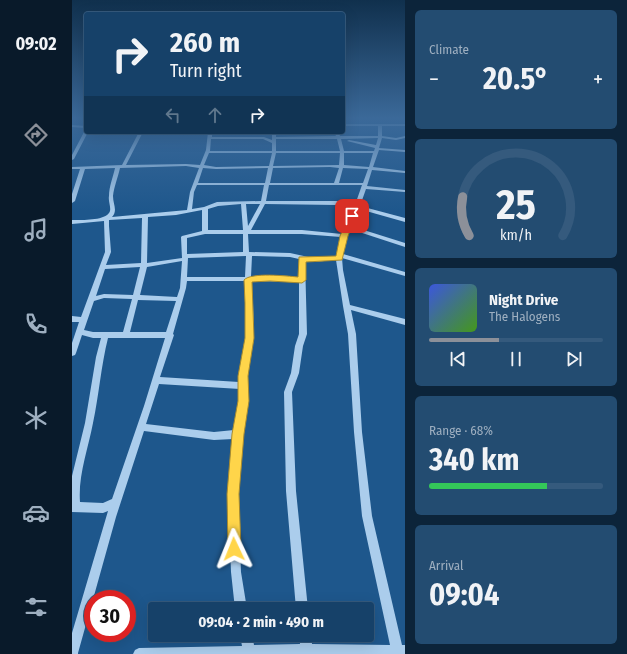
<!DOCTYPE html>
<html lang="en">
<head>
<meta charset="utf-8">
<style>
  body { margin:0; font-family:"Fira Sans Condensed",sans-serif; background:#234c71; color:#f1f3f6; height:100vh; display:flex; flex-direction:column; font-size:15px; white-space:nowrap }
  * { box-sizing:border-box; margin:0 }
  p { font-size:13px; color:#9eafc0 }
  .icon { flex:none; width:22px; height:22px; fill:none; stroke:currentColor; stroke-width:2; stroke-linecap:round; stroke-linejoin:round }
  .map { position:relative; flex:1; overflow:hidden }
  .sheet { display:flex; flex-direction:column; gap:10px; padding:10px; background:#0c243a; width:222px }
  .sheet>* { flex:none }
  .hud { position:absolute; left:12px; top:12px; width:261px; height:122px; border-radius:4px; box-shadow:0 4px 16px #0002,0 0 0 1px #355a7d; background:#164169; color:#f1f3f6; overflow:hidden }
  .speed { position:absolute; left:12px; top:590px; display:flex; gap:8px; font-size:20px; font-weight:700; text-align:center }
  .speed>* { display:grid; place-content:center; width:52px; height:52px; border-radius:50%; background:#164169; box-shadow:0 4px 16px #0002,0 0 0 1px #355a7d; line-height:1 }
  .speed .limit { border:6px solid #d22; background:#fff; color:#111 }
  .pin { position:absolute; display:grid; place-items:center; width:34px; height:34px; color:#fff; margin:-17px; border-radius:8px; box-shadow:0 2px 6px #0006 }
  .me { position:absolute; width:44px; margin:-22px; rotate:358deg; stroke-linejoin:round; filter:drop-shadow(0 0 3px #0008) }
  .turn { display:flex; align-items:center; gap:14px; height:84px; padding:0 20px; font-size:18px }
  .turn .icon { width:52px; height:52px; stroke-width:2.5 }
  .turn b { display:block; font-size:28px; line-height:34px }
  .lanes { display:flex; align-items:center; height:38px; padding:0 20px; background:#0003; justify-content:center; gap:20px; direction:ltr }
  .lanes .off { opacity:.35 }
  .big { font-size:30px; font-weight:700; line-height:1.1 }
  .sheet .widget { flex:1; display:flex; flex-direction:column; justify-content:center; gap:6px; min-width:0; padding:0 14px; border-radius:6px; background:#234c71 }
  .sheet .dial { align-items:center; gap:0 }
  .dial svg { height:104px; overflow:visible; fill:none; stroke:#355a7d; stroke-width:7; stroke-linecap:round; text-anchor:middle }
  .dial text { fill:#f1f3f6; stroke:none }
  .song { display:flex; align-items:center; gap:12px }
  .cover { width:48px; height:48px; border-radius:6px; background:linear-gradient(135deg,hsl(230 70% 55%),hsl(100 70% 35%)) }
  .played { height:4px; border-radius:2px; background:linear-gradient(90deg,#8c9099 40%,#355a7d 40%) }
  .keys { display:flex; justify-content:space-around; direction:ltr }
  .heat { display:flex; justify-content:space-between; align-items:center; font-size:22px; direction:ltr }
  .charge { height:6px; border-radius:3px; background:linear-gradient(90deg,#34c759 68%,#355a7d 0) }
  .trip { position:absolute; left:76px; top:602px; width:226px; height:40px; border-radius:4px; background:#164169; box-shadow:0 4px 16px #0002,0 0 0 1px #355a7d; font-weight:700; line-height:40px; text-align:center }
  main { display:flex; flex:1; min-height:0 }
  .tab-bar { display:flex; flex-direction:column; width:72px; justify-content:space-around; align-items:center; background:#091a2a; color:#9eafc0 }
  .tab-bar .icon { width:28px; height:28px }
  .tab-bar .active { color:#8c9099 }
  .tab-bar b { font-size:18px; color:#f1f3f6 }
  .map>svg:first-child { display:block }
</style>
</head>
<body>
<main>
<nav class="tab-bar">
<b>09:02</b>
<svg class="icon active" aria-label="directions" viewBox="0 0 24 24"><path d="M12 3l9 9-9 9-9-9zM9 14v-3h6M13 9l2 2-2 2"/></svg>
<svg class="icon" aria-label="music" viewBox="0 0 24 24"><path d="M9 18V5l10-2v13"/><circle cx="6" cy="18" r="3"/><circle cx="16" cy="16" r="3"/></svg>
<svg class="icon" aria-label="phone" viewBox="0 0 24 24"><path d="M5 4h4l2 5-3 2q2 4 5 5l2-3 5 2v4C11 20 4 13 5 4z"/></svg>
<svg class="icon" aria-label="climate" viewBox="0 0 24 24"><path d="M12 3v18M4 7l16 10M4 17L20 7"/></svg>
<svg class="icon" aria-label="car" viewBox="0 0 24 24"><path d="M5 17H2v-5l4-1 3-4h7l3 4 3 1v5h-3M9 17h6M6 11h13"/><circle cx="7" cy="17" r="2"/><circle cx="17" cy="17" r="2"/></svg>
<svg class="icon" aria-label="filters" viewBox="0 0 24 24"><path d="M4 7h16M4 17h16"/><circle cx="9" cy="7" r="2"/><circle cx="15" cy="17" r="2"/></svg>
</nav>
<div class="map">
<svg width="333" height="654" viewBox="0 0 333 654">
  <rect width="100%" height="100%" fill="#1e578c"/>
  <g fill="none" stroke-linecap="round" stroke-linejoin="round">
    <!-- minor -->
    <g fill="#abcdec" fill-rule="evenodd">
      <path d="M271 124H333V126H310V136L324 138 333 136V138L324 140 310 138 307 148 333 150V152L307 150 301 167 333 171V173L300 170 295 186 333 190V192L294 189 288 206 333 218V222L287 209 279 226 333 243V247L278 229 275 236 271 254 333 272V276L270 258 271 270 278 305 333 319V325L279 310 284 334 290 432 300 516 330 645H333V654H61L63 650 67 648 170 646 168 635H180L182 645 228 644 227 635H239L240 644 318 645 290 516 282 432 276 334 271 306 264 260 241 262 233 260 235 334 231 346 227 373 220 392 224 491 236 609H224L214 491 212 392 219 373 223 346 227 334V282L179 281 181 303 182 338 175 375 176 401 170 434 166 494 169 572 175 609H163L159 572 156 494 161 439 142 440 72 431 44 517 6 653V654H0V633L36 511 31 513 0 512V476L13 423 24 357 29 338H21L10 335 4 353 3 355 0 356V343L7 322H0V316L9 317 33 252 32 221 0 224V220C9 220 35 221 38 211 39 207 36 201 37 196 37 187 41 177 43 168L13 169 3 201 0 203V194L8 169H0V167L50 165 67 132H71L54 165 114 164 128 165 134 150 136 132H140V137H192L200 140V132H204V137L264 136 262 132H266L268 136H306V126H271ZM306 138 304 145 277 140 275 141 303 148 302 151H272L269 139ZM139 139H191L200 143V151H138ZM204 139H265L268 151H204ZM137 153H200L197 166 144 167 132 165ZM204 153H268L267 165 201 166ZM272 153H301L297 167 272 165ZM114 166 127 168 118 192 115 210 40 217C46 211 41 204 41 196 42 187 46 177 48 168ZM258 167 267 168 262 183H198L201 168ZM131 168 144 169 196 168 193 183H126ZM271 168 296 169 291 183H267ZM125 185H192L189 201 145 202 132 207 120 209 122 192ZM197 185H290L283 205 265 201H194ZM169 204 171 230H136V209L146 206ZM174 204H188L176 226ZM193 204 265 205 282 208 270 234 230 230H179ZM130 210V231L110 236 109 237 110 258 75 263 76 217 104 215ZM70 218 69 263 34 265 39 252 37 226V220ZM133 234H171V252L115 254V238ZM176 234H230L269 237 264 256 241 258 218 253 177 252ZM174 256 173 277H115L116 258ZM180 256 218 257 227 259V278L179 277ZM110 261 108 288 105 297 68 295 75 267ZM68 267 61 295 32 294 24 296 33 269ZM115 281H173C174 299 177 321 174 340 172 354 167 368 167 382L88 377 102 335 101 334 114 288ZM32 298 60 299 51 332H21L12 330 22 301ZM66 300 104 301 94 332H58ZM36 338H93L72 406 40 499 31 503 8 502C6 476 16 449 21 423 27 395 29 366 36 338ZM87 384 168 389V401L162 430 142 432 74 424Z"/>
      <polygon points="0,125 14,126 14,128 0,127"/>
      <polygon points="14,131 14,132 16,132 2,159 0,160 0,155 12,132"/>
    </g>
  </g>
  <!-- sky -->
  <linearGradient id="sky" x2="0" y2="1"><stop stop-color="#10304d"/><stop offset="0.56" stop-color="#3b6999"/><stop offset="1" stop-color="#3b6999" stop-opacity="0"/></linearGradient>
  <rect width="333" height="211" fill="url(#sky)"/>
  <!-- route -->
  <path fill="#ffd54a" stroke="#a68a30" d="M278 214 284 216 276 236 270 260 234 262V280L230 283 198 281 180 282 182 338 176 376 177 401 172 434 167 494 169 549 167 553 162 555 158 553 156 549 155 494 160 434 166 401V376L173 338V303L172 280C179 272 215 276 226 277L227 257 264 256 268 236Z"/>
</svg>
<div class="speed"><div class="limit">30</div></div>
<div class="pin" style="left:280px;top:216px;background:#d93025"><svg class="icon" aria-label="arrive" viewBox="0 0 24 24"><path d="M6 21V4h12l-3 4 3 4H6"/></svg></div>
<svg class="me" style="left:162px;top:549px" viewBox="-20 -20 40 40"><path d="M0-17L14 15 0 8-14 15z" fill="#ffd54a" stroke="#fff" stroke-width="4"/></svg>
<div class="trip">09:04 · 2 min · 490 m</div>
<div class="hud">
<div class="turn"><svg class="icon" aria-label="right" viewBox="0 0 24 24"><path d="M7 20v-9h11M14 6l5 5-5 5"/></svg><div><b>260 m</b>Turn right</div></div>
<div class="lanes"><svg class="icon off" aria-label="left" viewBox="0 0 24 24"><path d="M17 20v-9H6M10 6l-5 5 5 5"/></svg><svg class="icon off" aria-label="ahead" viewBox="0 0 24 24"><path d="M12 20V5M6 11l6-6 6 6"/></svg><svg class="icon" aria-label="right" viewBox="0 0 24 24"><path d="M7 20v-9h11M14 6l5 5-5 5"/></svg></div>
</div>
</div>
<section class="sheet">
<div class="widget"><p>Climate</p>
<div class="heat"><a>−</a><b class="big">20.5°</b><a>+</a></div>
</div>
<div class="widget dial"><svg viewBox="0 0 100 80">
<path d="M14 69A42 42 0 1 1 86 69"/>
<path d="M14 69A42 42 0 0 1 9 39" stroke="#8c9099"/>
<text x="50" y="56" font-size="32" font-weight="700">25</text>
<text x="50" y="72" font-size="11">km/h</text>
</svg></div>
<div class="widget">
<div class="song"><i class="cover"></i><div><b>Night Drive</b><p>The Halogens</p></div></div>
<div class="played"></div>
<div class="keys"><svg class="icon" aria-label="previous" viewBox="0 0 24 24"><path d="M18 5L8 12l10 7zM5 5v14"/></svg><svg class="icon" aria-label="pause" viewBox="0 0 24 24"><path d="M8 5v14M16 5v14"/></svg><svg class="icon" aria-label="next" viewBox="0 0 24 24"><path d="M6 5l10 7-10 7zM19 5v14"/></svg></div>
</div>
<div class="widget"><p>Range · 68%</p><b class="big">340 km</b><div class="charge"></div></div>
<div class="widget"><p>Arrival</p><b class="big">09:04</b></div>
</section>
</main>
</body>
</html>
